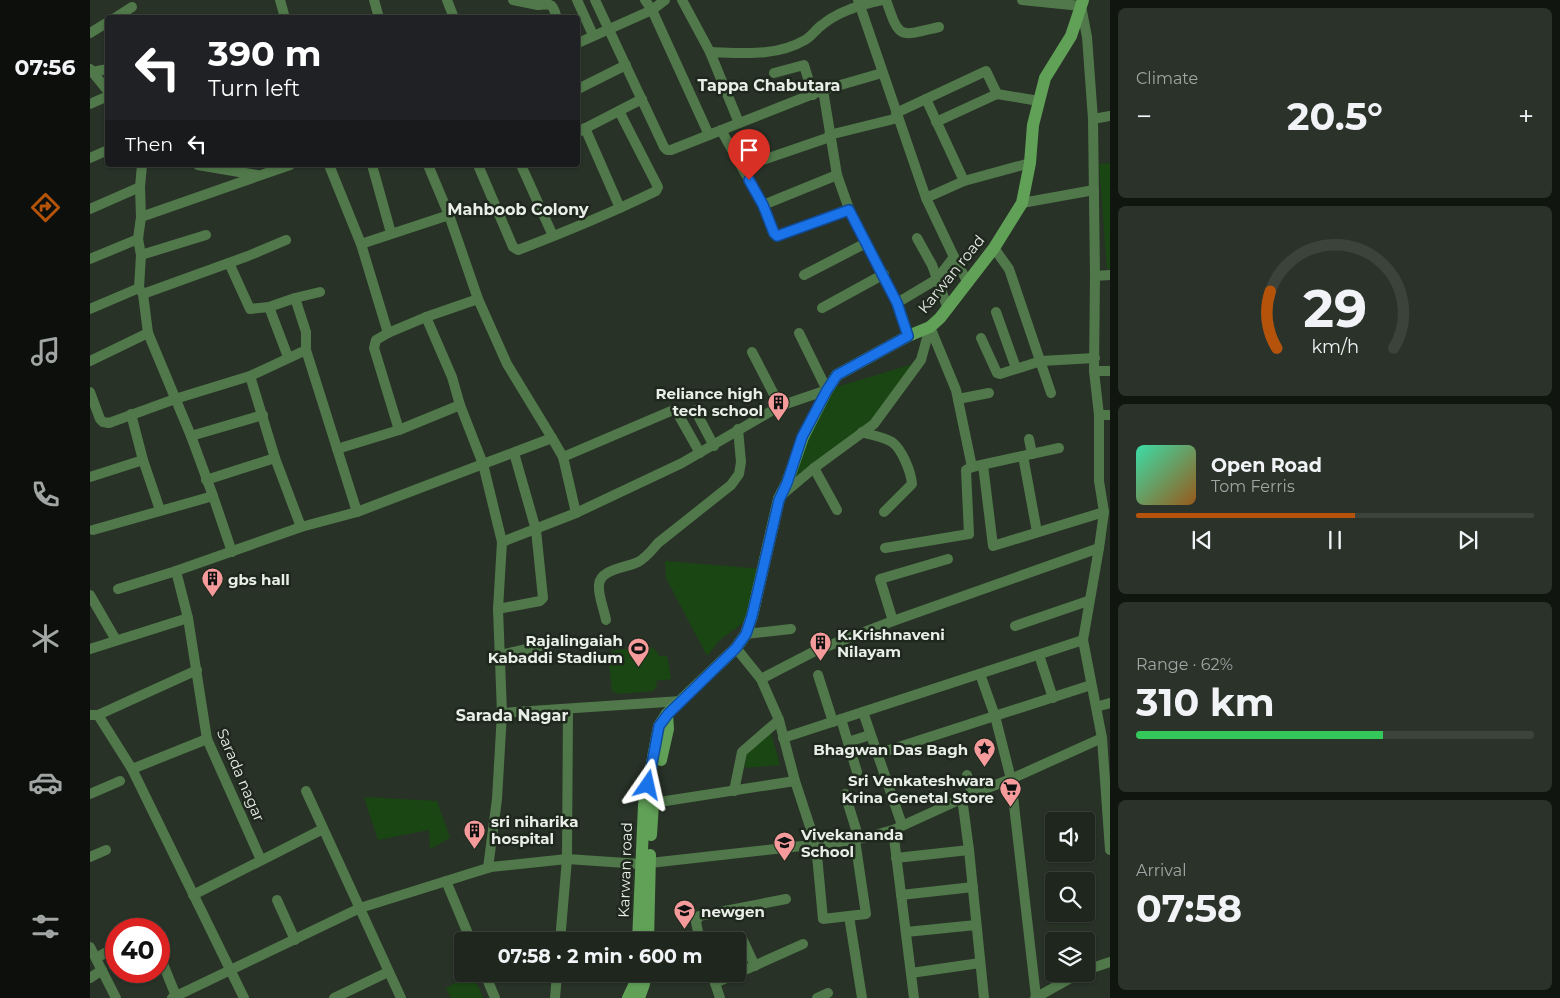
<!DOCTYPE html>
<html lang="en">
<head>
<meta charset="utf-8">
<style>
  body { margin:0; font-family:Montserrat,sans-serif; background:#2b322a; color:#f1f3f6; height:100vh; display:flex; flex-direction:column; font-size:19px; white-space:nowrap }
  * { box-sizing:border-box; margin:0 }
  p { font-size:16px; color:#a1a5a4 }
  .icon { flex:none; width:28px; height:28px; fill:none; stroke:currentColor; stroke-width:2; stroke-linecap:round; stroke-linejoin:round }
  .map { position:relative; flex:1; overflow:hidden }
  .drawer { display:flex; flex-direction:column; gap:8px; padding:8px; background:#101510; width:450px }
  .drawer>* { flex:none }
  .guide { position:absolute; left:15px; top:15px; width:475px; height:152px; border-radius:5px; box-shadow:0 1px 4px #0004,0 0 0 1px #3c433b; background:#202124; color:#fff; overflow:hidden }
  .fabs { position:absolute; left:955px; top:812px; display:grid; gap:10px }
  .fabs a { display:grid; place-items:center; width:50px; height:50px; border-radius:5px; background:#1e261d; box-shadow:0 1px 4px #0004,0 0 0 1px #3c433b; font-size:25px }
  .speed { position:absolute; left:15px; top:918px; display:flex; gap:10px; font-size:25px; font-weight:700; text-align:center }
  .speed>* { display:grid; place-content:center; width:65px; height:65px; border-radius:50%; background:#1e261d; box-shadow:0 1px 4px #0004,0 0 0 1px #3c433b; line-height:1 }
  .speed .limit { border:8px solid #d22; background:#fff; color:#111 }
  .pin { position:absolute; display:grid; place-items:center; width:42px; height:42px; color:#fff; margin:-51px -21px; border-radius:50% 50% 50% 0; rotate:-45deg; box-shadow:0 0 5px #0007 }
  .pin .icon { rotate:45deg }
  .me { position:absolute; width:55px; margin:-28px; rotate:11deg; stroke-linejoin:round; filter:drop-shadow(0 0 4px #0008) }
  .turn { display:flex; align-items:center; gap:18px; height:105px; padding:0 20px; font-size:22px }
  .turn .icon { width:65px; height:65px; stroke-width:2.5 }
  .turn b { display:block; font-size:35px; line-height:42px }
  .then { display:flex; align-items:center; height:48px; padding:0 20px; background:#0003; gap:10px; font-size:19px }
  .big { font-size:38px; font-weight:700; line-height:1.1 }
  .drawer .tile { flex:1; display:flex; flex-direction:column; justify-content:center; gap:8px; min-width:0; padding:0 18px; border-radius:8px; background:#2b322a }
  .drawer .dial { align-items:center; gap:0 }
  .dial svg { height:130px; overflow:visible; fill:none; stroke:#3c433b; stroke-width:7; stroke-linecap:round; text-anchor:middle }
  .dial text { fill:#f1f3f6; stroke:none }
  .song { display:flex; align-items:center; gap:15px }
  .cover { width:60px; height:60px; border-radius:8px; background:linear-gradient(135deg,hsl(160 70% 55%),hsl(30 70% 35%)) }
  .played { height:5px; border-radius:2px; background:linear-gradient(90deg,#b45309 55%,#3c433b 55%) }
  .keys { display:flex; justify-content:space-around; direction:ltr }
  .heat { display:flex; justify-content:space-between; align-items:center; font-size:28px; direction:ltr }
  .charge { height:8px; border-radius:4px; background:linear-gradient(90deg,#34c759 62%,#3c433b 0) }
  .trip { position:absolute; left:364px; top:932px; width:292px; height:50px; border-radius:5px; background:#1e261d; box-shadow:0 1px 4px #0004,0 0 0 1px #3c433b; font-weight:700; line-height:50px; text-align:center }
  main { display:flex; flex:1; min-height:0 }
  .dock { display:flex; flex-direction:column; width:90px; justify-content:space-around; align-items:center; background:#0c0f0c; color:#a1a5a4 }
  .dock .icon { width:35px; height:35px }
  .dock .on { color:#b45309 }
  .dock b { font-size:22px; color:#f1f3f6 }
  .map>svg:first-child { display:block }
</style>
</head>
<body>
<main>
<nav class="dock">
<b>07:56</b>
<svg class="icon on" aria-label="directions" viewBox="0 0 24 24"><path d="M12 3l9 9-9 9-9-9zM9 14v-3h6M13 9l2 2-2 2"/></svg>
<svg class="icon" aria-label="music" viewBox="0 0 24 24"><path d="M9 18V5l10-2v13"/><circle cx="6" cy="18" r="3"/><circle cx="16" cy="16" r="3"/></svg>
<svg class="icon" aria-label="phone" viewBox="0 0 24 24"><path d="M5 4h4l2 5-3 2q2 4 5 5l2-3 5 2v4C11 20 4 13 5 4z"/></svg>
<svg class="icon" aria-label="climate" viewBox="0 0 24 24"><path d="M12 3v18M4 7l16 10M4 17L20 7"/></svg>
<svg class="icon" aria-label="car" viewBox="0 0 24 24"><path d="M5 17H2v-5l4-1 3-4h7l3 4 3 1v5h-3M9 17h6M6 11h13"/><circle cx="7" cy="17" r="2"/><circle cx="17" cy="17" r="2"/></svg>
<svg class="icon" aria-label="filters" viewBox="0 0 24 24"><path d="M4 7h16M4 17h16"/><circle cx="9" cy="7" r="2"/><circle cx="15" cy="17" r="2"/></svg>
</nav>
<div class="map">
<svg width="1020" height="998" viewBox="0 0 1020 998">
  <rect width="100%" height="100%" fill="#283227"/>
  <!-- green -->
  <g fill="#1a4613">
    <polygon points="1020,163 1020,269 1017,269 1009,164"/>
    <polygon points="826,363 768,438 697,483 737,390"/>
    <polygon points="575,561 673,569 662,616 630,640 617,656 576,578"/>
    <polygon points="560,647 565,649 569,656 577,656 581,679 566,681 567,686 563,691 529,694 522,691 518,656 521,652 525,650"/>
    <polygon points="680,730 690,765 655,768 656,753"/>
    <polygon points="274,797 347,801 360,838 340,849 339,830 288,840"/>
    <polygon points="383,974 393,998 361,998 356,988"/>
  </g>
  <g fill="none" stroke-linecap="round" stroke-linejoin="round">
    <!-- street -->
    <g stroke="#50784a" stroke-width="10">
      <polyline points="190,0 195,18"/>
      <polyline points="284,0 289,18"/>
      <polyline points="357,0 364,18"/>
      <polyline points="423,0 448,5"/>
      <path d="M446 0 448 5C463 4 462 3 467 18"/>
      <polyline points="487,0 503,35"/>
      <polyline points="505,0 574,147 577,150 581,150 619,135"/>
      <polyline points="555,0 562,10 619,135 733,90 792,73"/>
      <polyline points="592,0 620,52"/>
      <polyline points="768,0 836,198 864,257 878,283"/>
      <path d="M796 0C810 41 809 36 849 27"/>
      <polyline points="932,0 991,6 997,37 1003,119 1005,276 1004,371 1009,415 1009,481 1014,512 1009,548 993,640 1012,738 1020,850"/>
      <polyline points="25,18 42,7"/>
      <polyline points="0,33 18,22"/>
      <polyline points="488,43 562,10 575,0"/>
      <polyline points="0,69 18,91"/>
      <polyline points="2,72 18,69"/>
      <polyline points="684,73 714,65 723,95"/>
      <polyline points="488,89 536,65"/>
      <polyline points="733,90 747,175 759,209 807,303 818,336"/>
      <polyline points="836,99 896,71 907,94 949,101"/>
      <polyline points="0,104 18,96"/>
      <polyline points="806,113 836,99 874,181"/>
      <polyline points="1003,119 1020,116"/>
      <polyline points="846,122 907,94"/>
      <path d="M649 123 620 52C652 53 686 57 715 40 721 37 726 29 732 25 747 12 773 4 792 0"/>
      <polyline points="495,128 530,208"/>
      <polyline points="631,130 673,205 683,233 687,236 759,209"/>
      <polyline points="488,132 552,99"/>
      <polyline points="739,135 808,118"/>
      <polyline points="0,158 18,150"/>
      <polyline points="108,165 167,175"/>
      <polyline points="282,165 301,233"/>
      <polyline points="338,165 359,215 388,299 417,364 462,438"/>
      <path d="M388 165 423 247 428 250C475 232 521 213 566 191L568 187 529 111"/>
      <polyline points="431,165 463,236"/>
      <polyline points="652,167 740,137"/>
      <polyline points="836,198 874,181 940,163"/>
      <polyline points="932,203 1004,190"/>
      <polyline points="673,205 747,175"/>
      <polyline points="0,209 50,187"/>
      <polyline points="51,217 200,165"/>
      <polyline points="827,238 842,265 858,309"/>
      <polyline points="271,244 359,215"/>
      <polyline points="904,248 919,269 961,393"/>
      <polyline points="51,255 116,235"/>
      <polyline points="0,259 48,239"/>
      <polyline points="139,263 160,309 179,307 205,298"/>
      <polyline points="714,275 776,243"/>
      <polyline points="1005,276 1020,275"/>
      <polyline points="230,292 205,298 216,332 216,350 267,512"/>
      <polyline points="53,294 158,256 196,240"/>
      <polyline points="807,303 847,279 864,257"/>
      <polyline points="179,307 198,357"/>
      <polyline points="732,308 794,274"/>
      <polyline points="0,309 49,288"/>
      <polyline points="906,312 926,368"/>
      <polyline points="336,317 388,299"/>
      <polyline points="840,327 866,390 882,467 969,448"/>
      <polyline points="298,333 286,340 284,348 309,430"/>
      <polyline points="891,338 907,373 910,374 951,361 1005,358"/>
      <polyline points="662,352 690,406"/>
      <polyline points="0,361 58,333"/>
      <polyline points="1004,371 1020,371"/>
      <polyline points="160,376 216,350"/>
      <polyline points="0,392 10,419 13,422 19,423 85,399 160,376 185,458 211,527"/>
      <polyline points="868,399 899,393"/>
      <polyline points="605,410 624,446"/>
      <polyline points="41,414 53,460 70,510"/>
      <polyline points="1009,415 1020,415"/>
      <path d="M772 432C781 435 794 437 802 442 812 449 821 472 822 484L794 512"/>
      <polyline points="101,436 173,415"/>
      <polygon points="462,438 473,457 486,513 412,542 393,464"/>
      <polyline points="939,439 942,454"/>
      <polyline points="247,449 309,430 370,405"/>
      <polyline points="933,456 947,532"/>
      <polyline points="473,457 581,411 585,411 588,414 610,453"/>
      <polyline points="893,465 903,546 1014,512"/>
      <polyline points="724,468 747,510"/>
      <polyline points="0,477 53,460"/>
      <polyline points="116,480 185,458"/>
      <polyline points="693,494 724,468 784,424 831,360 840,327"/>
      <polyline points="123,496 142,552"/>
      <polyline points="486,513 592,463 690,406 737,390 709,333"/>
      <polyline points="3,530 123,496 101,436 58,333 53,294 49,288 51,255 48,239 51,217 50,187 52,165"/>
      <polyline points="795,548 879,534 876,470 882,467"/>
      <polyline points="28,589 86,571"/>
      <polyline points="0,595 26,640"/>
      <polyline points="408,609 450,601 453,598 446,530 424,453"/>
      <path d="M516 620C514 609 508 596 509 585 510 569 536 568 548 562 556 558 562 550 568 543L641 485 649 474 651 462 648 429"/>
      <polyline points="803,621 790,579 858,559"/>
      <polyline points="925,626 998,601"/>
      <polyline points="656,634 701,629"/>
      <polyline points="646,648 671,679 689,720 705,781 726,845 733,919 776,914 765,840"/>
      <polyline points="0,649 98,618"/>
      <polyline points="410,655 477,640"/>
      <polyline points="949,655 963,698"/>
      <polyline points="890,674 905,716 921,779 946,997"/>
      <polyline points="728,675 743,722"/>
      <polyline points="671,679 725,651 803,621 1009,548"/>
      <polyline points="1006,707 1020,703"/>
      <polyline points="773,712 812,825"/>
      <polyline points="412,713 591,701"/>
      <polyline points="0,715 8,715 107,670"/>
      <polyline points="8,715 42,769 154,998"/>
      <polyline points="751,719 767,772"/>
      <polyline points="693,738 993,640"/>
      <polyline points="758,742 780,735"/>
      <polyline points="787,754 1001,685"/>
      <polyline points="42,769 117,739"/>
      <polyline points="877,775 882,794"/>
      <polyline points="216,791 311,998"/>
      <polyline points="644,791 652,752 689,720"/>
      <polyline points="0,794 30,781"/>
      <polyline points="755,794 769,839"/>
      <polyline points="872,798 879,850 894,998"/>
      <polyline points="563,803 705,781"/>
      <polyline points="803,830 824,998"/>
      <polyline points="0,857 16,850"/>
      <polyline points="806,858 879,850"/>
      <polyline points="171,860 117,739 98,618 86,571 211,527 267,512 393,464 370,405 362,377 336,317 298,333 271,244 239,165"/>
      <polyline points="398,868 407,799 412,713 408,609 412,542"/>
      <polyline points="356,881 381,941"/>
      <polyline points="103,895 233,829"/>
      <polyline points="811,895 883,887"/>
      <polyline points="187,900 205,940"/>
      <polyline points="759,916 772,998"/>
      <polyline points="816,932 886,925"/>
      <polyline points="651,936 665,966"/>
      <polyline points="470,941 477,859 478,709"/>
      <polyline points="610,941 606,922 609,916 696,899"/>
      <polyline points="0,947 26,998"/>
      <polyline points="69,954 86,996"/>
      <polyline points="6,958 26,947"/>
      <polyline points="996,970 1020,962"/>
      <polyline points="648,973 713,944"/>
      <polyline points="821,973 890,963"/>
      <polyline points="395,974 405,998"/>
      <polyline points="622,974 630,998"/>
      <polyline points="0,978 12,970"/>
      <polyline points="625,983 646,974"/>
      <polyline points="82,998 270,908 401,867 477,859 551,864 765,840 803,830 882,794 921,779 1012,738"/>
      <polyline points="244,998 298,972"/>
      <polyline points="465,998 467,974"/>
      <polyline points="727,998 738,993"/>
      <polyline points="945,998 988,974"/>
    </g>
    <!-- secondary -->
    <g stroke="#60a157" stroke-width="12">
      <polyline points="571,760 578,729 577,714"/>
      <polyline points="561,835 563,803 565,790"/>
      <polyline points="548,941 554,805 569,726 577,714 646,648 656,634 662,616 689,499 697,483 713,437 737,390 747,375 818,336 840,327 850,318 904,248 932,203 940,163 943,125 955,78 981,36 993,0"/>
      <polyline points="558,941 560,855"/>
      <polyline points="538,998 547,979 547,974"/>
      <polyline points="549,998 554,984 555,974"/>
    </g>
  </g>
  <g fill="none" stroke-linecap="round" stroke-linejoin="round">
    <defs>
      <polyline id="route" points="558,785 569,726 578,714 646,648 656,634 662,616 689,500 697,483 712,437 737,390 747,375 818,336 807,303 759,210 687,236 684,233 673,205 659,180"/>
    </defs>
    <!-- route casing -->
    <use href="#route" stroke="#114b97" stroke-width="12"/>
    <!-- route -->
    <use href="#route" stroke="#1a73e8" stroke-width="9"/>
  </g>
  <!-- icons -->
  <defs>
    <symbol id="building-pin" viewBox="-11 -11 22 30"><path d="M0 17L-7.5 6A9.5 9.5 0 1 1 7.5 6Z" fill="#f59b9c" stroke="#1f281d"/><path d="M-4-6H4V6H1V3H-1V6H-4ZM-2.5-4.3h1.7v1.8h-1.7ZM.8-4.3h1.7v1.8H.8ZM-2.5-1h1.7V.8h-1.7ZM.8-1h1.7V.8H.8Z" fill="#111"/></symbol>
    <symbol id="stadium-pin" viewBox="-11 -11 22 30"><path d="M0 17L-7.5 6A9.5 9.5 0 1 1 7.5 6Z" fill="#f59b9c" stroke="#1f281d"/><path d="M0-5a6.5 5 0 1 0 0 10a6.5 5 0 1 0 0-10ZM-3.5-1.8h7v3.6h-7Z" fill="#111"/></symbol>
    <symbol id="sight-pin" viewBox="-11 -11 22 30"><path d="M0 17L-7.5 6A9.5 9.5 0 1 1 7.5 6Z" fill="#f59b9c" stroke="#1f281d"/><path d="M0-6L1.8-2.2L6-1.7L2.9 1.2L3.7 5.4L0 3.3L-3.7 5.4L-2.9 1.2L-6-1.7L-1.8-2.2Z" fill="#111"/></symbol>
    <symbol id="supermarket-pin" viewBox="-11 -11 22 30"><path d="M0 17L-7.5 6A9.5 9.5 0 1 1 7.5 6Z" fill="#f59b9c" stroke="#1f281d"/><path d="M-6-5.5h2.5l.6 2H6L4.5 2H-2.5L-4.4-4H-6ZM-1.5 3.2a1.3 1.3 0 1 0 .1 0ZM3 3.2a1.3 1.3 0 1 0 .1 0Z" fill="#111"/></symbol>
    <symbol id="school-pin" viewBox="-11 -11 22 30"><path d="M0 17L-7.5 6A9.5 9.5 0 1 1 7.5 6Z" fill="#f59b9c" stroke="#1f281d"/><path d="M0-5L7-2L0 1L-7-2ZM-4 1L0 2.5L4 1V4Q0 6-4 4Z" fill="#111"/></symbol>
  </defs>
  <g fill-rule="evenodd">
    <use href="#building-pin" x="676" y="390" width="25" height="34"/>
    <use href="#building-pin" x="110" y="566" width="25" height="34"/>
    <use href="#building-pin" x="718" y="630" width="25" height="34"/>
    <use href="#stadium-pin" x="536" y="636" width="25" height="34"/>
    <use href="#sight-pin" x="882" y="736" width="25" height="34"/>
    <use href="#supermarket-pin" x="908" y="776" width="25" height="34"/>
    <use href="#building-pin" x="372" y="818" width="25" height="34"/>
    <use href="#school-pin" x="682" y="830" width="25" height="34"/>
    <use href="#school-pin" x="582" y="898" width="25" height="34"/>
  </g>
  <g text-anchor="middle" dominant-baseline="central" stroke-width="5" stroke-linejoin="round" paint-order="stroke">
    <!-- street labels -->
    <g font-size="15" fill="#e9efe8" stroke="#1f281d">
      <text transform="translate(861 274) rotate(-51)">Karwan road</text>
      <text transform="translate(151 775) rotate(67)">Sarada nagar</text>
      <text transform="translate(535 870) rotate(-88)">Karwan road</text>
    </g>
    <!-- poi labels -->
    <g font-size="15" font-weight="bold" fill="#e9efe8" stroke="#1f281d" text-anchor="start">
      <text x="673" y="393" text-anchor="end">Reliance high<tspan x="673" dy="17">tech school</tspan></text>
      <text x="138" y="579">gbs hall</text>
      <text x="747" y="634">K.Krishnaveni<tspan x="747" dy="17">Nilayam</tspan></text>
      <text x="533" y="640" text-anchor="end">Rajalingaiah<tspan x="533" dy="17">Kabaddi Stadium</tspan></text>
      <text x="878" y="749" text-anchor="end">Bhagwan Das Bagh</text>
      <text x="904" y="780" text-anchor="end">Sri Venkateshwara<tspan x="904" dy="17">Krina Genetal Store</tspan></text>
      <text x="401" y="821">sri niharika<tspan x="401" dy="17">hospital</tspan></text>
      <text x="711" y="834">Vivekananda<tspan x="711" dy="17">School</tspan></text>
      <text x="611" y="911">newgen</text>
    </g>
    <!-- neighbourhood labels -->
    <g font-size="16" font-weight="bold" fill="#e9efe8" stroke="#1f281d">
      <text x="679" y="85">Tappa Chabutara</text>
      <text x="428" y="209">Mahboob Colony</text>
      <text x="422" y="715">Sarada Nagar</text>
    </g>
  </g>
</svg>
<div class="fabs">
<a><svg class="icon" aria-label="sound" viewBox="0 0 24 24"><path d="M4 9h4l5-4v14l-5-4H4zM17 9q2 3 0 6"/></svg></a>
<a><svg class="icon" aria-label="search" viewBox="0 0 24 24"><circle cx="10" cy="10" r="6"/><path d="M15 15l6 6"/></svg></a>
<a><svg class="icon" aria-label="layers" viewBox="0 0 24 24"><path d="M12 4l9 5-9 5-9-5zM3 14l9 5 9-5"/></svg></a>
</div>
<div class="speed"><div class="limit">40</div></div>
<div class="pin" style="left:659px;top:180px;background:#d93025"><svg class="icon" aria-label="arrive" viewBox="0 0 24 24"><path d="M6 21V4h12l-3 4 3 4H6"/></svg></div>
<svg class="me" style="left:558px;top:785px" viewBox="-20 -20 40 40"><path d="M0-17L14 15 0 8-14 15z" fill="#1a73e8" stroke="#fff" stroke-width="4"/></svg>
<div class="trip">07:58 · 2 min · 600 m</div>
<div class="guide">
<div class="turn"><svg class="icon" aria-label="left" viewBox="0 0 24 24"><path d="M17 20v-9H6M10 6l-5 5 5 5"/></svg><div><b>390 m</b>Turn left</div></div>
<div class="then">Then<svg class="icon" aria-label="left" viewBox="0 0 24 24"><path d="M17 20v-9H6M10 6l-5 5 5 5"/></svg></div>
</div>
</div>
<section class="drawer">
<div class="tile"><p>Climate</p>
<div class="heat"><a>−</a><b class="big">20.5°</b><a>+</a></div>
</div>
<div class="tile dial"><svg viewBox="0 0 100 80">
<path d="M14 69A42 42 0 1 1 86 69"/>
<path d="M14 69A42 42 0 0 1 10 34" stroke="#b45309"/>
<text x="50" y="56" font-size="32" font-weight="700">29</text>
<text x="50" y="72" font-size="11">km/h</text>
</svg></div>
<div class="tile">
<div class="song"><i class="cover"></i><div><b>Open Road</b><p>Tom Ferris</p></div></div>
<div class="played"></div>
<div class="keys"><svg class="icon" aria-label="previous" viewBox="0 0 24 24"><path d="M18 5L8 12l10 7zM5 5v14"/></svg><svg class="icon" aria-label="pause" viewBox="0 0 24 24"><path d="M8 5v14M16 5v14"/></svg><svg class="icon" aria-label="next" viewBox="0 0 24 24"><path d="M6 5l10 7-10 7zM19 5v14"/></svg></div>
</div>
<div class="tile"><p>Range · 62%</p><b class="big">310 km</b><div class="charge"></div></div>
<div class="tile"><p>Arrival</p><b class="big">07:58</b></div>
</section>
</main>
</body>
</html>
